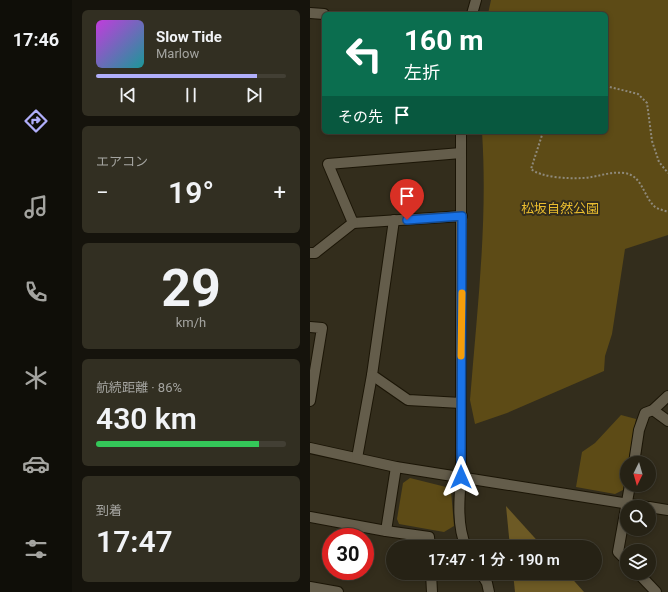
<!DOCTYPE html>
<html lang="ja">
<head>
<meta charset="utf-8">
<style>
  body { margin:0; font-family:Roboto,"Noto Sans JP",sans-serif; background:#322f22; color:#f1f3f6; height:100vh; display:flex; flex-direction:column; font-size:15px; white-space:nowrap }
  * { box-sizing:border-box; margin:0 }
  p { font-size:13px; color:#a4a4a0 }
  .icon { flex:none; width:22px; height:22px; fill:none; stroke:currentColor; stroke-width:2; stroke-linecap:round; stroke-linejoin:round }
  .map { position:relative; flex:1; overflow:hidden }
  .panel { display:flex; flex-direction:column; gap:10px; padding:10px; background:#15130c; width:238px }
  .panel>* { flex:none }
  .guide { position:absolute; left:12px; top:12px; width:286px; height:122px; border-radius:6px; box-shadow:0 2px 6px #0003,0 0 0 1px #423f34; background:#0b6e4f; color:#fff; overflow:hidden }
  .needle { width:26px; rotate:185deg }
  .fabs { position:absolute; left:310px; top:456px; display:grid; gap:8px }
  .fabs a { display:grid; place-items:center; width:36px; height:36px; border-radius:50%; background:#262215; box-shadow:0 2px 6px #0003,0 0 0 1px #423f34; font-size:20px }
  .speed { position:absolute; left:12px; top:528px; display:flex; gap:8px; font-size:20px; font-weight:700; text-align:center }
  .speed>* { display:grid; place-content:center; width:52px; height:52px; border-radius:50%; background:#262215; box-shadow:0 2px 6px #0003,0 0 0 1px #423f34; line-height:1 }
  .speed .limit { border:6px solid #d22; background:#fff; color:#111 }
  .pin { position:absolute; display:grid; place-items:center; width:34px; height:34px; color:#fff; margin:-41px -17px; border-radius:50% 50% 50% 0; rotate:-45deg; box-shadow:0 0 4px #0007 }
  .pin .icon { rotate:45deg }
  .me { position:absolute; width:44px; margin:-22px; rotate:0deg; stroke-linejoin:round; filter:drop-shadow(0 0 3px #0008) }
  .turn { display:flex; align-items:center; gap:14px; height:84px; padding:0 16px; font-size:18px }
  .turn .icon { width:52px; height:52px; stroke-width:2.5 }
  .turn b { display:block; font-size:28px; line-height:34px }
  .then { display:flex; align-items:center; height:38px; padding:0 16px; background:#0003; gap:8px; font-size:15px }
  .big { font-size:30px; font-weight:600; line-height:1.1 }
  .panel .card { flex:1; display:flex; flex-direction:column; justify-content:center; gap:6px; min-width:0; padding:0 14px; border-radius:6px; background:#322f22 }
  .panel .dial { align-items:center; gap:0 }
  .dial b { font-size:52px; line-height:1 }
  .song { display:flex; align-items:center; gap:12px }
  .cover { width:48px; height:48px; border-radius:6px; background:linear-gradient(135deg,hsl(290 70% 55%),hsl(180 70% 35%)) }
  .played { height:4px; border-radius:2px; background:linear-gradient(90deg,#b0aefa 85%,#423f34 85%) }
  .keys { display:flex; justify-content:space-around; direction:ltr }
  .heat { display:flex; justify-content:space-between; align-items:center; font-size:22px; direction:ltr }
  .charge { height:6px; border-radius:3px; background:linear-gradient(90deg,#34c759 86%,#423f34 0) }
  .trip { position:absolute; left:76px; top:540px; width:216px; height:40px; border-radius:20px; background:#262215; box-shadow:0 2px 6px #0003,0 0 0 1px #423f34; font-weight:600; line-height:40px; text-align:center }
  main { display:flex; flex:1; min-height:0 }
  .menu { display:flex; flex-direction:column; width:72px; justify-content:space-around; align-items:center; background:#0f0e08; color:#a4a4a0 }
  .menu .icon { width:28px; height:28px }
  .menu .selected { color:#b0aefa }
  .menu b { font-size:18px; color:#f1f3f6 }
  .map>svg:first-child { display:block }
</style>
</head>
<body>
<main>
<nav class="menu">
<b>17:46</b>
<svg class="icon selected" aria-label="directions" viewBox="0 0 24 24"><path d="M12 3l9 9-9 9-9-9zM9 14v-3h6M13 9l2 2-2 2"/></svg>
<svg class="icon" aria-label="music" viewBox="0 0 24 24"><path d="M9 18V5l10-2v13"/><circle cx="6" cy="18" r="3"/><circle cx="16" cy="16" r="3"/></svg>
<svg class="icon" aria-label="phone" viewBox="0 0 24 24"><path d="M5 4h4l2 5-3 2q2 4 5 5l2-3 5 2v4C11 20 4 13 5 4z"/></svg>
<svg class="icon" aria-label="climate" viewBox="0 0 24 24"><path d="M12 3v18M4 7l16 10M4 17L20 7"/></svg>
<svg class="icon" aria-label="car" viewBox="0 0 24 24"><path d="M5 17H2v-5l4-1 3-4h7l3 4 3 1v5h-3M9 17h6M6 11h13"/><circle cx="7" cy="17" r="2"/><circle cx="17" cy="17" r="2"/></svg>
<svg class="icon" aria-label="filters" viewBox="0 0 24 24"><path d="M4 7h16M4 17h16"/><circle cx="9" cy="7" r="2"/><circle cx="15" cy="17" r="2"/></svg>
</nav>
<section class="panel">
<div class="card">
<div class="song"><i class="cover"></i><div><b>Slow Tide</b><p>Marlow</p></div></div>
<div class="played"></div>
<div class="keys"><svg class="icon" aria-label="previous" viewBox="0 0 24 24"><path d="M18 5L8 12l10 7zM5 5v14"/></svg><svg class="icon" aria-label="pause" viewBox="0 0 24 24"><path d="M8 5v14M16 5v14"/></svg><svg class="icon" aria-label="next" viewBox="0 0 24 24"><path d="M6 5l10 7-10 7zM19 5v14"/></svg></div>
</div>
<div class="card"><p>エアコン</p>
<div class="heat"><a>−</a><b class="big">19°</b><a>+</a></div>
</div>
<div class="card dial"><b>29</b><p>km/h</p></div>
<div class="card"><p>航続距離 · 86%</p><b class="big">430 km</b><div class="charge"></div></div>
<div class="card"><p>到着</p><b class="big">17:47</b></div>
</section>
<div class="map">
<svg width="358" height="592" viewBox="0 0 358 592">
  <rect width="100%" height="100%" fill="#332d1c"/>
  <!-- green -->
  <g fill="#5d4b16">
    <path d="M181 0H358V235L315 249 302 334 295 356 294 371 197 413 165 424 160 400C167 311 178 221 172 132H296V14H178Z"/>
    <polygon points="311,415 326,419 313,490 305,494 266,487 272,452 285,443"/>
    <polygon points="100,478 136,487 141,491 144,526 134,532 89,524 87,519 93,483"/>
  </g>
  <!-- forest -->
  <g fill="#6d5a25">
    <polygon points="196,506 233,547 200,547"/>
    <polygon points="203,573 257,573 274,592 205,592"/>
  </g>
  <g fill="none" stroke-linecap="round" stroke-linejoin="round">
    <defs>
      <g id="minor">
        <polyline points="0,13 14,14"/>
        <polyline points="162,14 166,0"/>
        <path d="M151 132V477C149 500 147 526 156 547"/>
        <polyline points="151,153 18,164 43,223 152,216"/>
        <polyline points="84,220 62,375 98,400 151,403"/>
        <polyline points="0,253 5,253 43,223"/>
        <polyline points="0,327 12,328 0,401"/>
        <polyline points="343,410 358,421"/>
        <polyline points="0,448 86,467 338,507"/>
        <polyline points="47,458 62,375"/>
        <polyline points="324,463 329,430 335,413 343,410 358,396"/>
        <polyline points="339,507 358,510"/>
        <polyline points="0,517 76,531 119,537 120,547"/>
        <polyline points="76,531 86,467"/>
        <polyline points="317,561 308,552 320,485"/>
        <polyline points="121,573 122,592"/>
        <polyline points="171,573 177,583 179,592"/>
        <polyline points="328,573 346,592"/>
        <polyline points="0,587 28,592"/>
      </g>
    </defs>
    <!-- minor casing -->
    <use href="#minor" stroke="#1b1506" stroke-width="12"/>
    <!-- path -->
    <g stroke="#8f8a7c" stroke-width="2" stroke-dasharray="2 2" stroke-linecap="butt">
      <polyline points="296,86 328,94 337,103 342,141 349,162 358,173"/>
      <path d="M233 132 221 169C230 177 258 179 271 178 286 178 299 171 314 173 332 175 333 195 344 206 347 209 353 210 358 212"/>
    </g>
    <!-- minor -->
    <use href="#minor" stroke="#645d4b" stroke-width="10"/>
  </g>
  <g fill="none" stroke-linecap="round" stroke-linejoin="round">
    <defs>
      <polyline id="route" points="97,220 152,216 151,477"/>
    </defs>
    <!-- route casing -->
    <use href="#route" stroke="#114b97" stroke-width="10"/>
    <!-- route -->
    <use href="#route" stroke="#1a73e8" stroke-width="7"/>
    <!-- slow -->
    <polyline stroke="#f59e0b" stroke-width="7" points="151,356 152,293"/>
  </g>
  <g text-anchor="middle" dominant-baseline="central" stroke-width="4" stroke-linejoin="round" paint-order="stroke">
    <!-- park labels -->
    <g font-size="13" fill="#eabd2f" stroke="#332d1c">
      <text x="250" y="208">松坂自然公園</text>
    </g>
  </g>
</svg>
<div class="fabs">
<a><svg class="needle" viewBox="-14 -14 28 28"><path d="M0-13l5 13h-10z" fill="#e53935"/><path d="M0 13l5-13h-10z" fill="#a4a4a0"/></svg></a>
<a><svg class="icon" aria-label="search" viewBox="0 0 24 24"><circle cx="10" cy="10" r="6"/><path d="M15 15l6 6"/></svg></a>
<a><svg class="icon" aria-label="layers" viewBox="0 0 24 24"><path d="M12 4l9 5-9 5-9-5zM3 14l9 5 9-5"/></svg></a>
</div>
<div class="speed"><div class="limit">30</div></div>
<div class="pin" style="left:97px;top:220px;background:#d93025"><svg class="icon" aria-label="arrive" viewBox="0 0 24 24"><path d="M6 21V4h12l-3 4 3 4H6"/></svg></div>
<svg class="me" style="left:151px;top:477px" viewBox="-20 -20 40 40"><path d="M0-17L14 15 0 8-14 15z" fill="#1a73e8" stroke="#fff" stroke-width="4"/></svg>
<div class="trip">17:47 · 1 分 · 190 m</div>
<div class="guide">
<div class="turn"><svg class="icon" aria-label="left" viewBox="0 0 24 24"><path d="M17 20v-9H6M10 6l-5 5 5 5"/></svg><div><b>160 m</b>左折</div></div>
<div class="then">その先<svg class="icon" aria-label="arrive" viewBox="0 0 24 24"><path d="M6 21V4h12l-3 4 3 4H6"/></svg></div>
</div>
</div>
</main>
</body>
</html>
